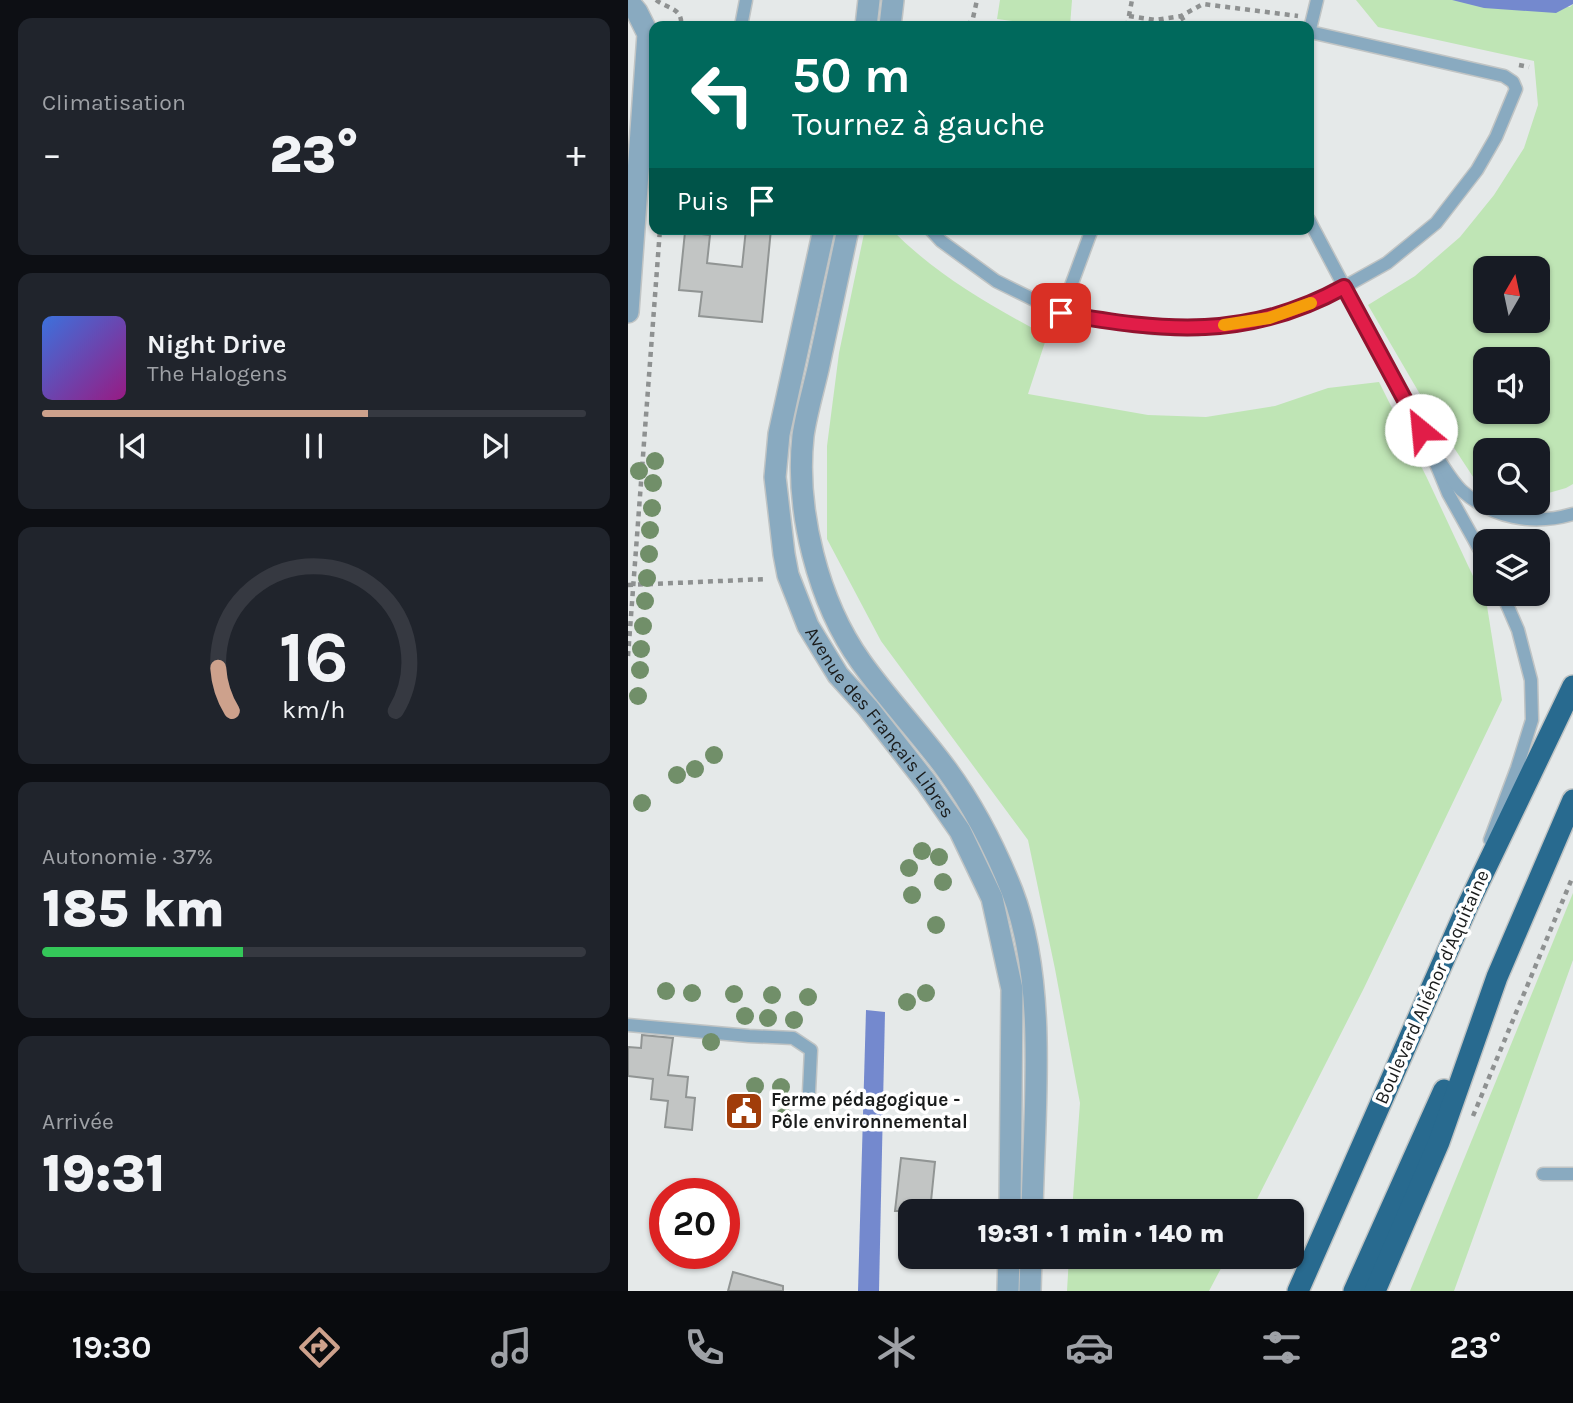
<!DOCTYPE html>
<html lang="fr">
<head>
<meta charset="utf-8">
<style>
  body { margin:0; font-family:Karla,sans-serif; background:#20242c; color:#f1f3f6; height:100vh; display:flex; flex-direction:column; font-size:26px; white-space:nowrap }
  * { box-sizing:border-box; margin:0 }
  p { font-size:23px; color:#9ea1a6 }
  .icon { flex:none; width:38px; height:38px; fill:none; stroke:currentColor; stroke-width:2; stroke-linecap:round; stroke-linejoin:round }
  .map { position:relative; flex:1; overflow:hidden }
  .panel { display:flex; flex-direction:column; gap:18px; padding:18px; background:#0d0f14; width:628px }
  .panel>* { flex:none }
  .top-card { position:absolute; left:21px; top:21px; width:665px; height:214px; border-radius:14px; box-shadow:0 2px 5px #0004; background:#00695c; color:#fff; overflow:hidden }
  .needle { width:46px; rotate:9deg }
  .buttons { position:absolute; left:845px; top:256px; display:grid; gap:14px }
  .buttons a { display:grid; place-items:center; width:77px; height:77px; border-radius:14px; background:#171b24; box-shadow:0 2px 5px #0004; font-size:35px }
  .speed { position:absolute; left:21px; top:1178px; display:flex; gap:14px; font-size:35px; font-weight:700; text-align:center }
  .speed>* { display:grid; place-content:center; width:91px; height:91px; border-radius:50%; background:#171b24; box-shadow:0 2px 5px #0004; line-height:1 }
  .speed .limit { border:10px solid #d22; background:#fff; color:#111 }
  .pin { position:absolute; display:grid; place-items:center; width:60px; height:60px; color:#fff; margin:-30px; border-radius:14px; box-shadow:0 4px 10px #0006 }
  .me { position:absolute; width:77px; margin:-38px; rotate:332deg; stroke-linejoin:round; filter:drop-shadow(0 0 5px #0008) }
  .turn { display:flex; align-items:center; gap:24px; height:147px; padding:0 28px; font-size:32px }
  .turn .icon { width:91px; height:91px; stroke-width:2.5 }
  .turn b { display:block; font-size:49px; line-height:60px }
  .then { display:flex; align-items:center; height:66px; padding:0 28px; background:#0003; gap:14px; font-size:26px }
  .big { font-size:52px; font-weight:800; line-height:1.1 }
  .panel .card { flex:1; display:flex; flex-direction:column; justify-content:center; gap:10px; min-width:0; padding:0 24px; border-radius:14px; background:#20242c }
  .panel .dial { align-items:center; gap:0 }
  .dial svg { height:182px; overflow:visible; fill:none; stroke:#363941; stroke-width:7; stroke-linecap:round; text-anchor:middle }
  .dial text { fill:#f1f3f6; stroke:none }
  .song { display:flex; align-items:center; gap:21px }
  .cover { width:84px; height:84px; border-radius:10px; background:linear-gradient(135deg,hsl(220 70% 55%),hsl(310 70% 35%)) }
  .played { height:7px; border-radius:4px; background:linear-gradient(90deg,#cda18c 60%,#363941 60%) }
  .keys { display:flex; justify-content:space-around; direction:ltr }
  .heat { display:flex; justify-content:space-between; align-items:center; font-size:38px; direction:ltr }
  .charge { height:10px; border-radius:5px; background:linear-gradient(90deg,#34c759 37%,#363941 0) }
  .trip { position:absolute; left:270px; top:1199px; width:406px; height:70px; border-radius:14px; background:#171b24; box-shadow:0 2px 5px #0004; font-weight:800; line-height:70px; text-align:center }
  .menu { display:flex; height:112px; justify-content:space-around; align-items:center; background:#090b0e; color:#9ea1a6 }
  .menu .icon { width:49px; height:49px }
  .menu .current { color:#cda18c }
  .menu b { font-size:32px; color:#f1f3f6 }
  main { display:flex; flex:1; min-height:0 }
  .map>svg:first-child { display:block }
</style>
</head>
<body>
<main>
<section class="panel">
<div class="card"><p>Climatisation</p>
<div class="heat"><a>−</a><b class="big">23°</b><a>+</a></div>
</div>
<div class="card">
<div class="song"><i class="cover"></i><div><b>Night Drive</b><p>The Halogens</p></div></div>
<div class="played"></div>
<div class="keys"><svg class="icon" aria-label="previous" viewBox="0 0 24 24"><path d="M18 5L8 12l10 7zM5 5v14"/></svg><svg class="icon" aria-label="pause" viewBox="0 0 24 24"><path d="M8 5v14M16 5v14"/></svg><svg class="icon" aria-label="next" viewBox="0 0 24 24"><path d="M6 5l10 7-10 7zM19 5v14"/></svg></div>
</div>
<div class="card dial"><svg viewBox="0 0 100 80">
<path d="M14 69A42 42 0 1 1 86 69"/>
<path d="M14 69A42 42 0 0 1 8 50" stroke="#cda18c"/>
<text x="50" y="56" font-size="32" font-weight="700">16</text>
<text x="50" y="72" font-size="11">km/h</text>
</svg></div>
<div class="card"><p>Autonomie · 37%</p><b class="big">185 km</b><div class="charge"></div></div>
<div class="card"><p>Arrivée</p><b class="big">19:31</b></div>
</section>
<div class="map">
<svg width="945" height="1291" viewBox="0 0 945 1291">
  <rect width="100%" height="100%" fill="#e5e9e9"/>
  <!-- green -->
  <g fill="#bfe5b5" fill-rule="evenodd">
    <polygon points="372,0 444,0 442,26 421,26 369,19"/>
    <path d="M728 0H824L942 7 945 4V484L938 488 910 496V450H858L857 488 851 486 800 408 740 305 787 276 832 237 866 195 896 148 910 105 906 61 750 27ZM858 268H910V320H858ZM858 359H910V411H858Z"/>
    <path d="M237 229H263C308 275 363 306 419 336L400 394 520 415 578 417 647 406 700 388 751 382 799 478 859 606 874 700 736 988 623 1211H444L452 1103 427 969 400 840 253 641 199 539V446L211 353Z"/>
    <polygon points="945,893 945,960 826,1291 782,1291"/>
    <polygon points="441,1257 441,1256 599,1257 581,1291 439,1291"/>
  </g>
  <!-- water -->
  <g fill="#7489ce">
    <polygon points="824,0 945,0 945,4 928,13 856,8"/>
    <polygon points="238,1010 257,1012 251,1291 230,1291"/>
  </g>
  <!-- building -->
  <g fill="#c2c5c4" stroke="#919594" stroke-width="2">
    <polygon points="118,229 143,229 134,322 71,316 74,292 51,290 57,232 82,235 79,263 114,267"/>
    <polygon points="14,1035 45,1038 40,1075 60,1077 58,1097 67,1098 64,1130 37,1127 40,1101 23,1099 25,1079 0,1076 0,1047 13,1048"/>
    <polygon points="273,1158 307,1162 302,1211 267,1211"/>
    <polygon points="105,1272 155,1286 155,1291 100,1291"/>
  </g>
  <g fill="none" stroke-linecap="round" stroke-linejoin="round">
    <defs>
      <g id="service">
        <polyline points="113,26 118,0"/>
        <polyline points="681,33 689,0"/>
        <polyline points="681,220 801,447 820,493 858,561"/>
        <polyline points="302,229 313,241 368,281 433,313 526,328 569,329 641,318 700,296 759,263 808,223 849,170 868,137 888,89 885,82 876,76 682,32"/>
        <polyline points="433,313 464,229"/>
        <path d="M813 463C819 472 825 482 833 490 864 518 904 526 945 514"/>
        <polyline points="862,840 889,768 904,720 903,680 890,630 874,593"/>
        <polyline points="0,1025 121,1036 165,1038 183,1050 181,1092"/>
        <polyline points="915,1174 945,1174"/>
      </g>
      <polyline id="minor" points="0,1 9,12 20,34 0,312"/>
      <g id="tertiary">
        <polyline points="238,26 241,0"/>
        <polyline points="262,26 265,0"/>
        <path id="s1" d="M196 229 151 434 147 477 156 554 160 575 180 626 210 675 240 708 298 782 332 831 364 898 384 989 382 1211"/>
        <path d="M220 229C210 276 200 322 190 369 185 391 178 414 175 436 167 510 190 602 233 662 260 700 292 733 319 770 346 807 367 848 384 891 420 984 406 1112 404 1211"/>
        <polyline points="380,1291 381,1256"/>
        <polyline points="402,1291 403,1256"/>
      </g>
      <g id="trunk">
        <polyline points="670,1291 840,905 945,686"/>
        <polyline points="726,1291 816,1090"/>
        <polyline points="747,1291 811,1142 869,977 945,800"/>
      </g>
    </defs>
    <!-- service casing -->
    <use href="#service" stroke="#c0c4c4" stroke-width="15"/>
    <!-- minor casing -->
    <use href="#minor" stroke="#c0c4c4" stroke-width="24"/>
    <!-- tertiary casing -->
    <use href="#tertiary" stroke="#c0c4c4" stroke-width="24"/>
    <!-- trunk casing -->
    <use href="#trunk" stroke="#c0c4c4" stroke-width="24"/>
    <!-- path -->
    <g stroke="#8e9191" stroke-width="4.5" stroke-dasharray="5 5" stroke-linecap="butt">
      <path d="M28 0C40 9 55 8 53 26"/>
      <polyline points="501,16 528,20 553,16 575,4 670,16"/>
      <polyline points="553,16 559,26"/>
      <polyline points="340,26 345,18 349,0"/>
      <polyline points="499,26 504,0"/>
      <polyline points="891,65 901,67"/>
      <polyline points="0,585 139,579"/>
      <polyline points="0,656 32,229"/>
      <polyline points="845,1116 945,876"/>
    </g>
    <!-- service -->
    <use href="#service" stroke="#89aac0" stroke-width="12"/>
    <!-- minor -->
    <use href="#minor" stroke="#89aac0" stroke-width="21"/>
    <!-- tertiary -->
    <use href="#tertiary" stroke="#89aac0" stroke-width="21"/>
    <!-- trunk -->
    <use href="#trunk" stroke="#286a8f" stroke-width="21"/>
  </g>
  <!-- trees -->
  <g fill="#718f69">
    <circle cx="27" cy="461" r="9"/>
    <circle cx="11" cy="471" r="9"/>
    <circle cx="25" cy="483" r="9"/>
    <circle cx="24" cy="508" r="9"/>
    <circle cx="22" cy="530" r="9"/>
    <circle cx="21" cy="554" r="9"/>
    <circle cx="19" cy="578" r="9"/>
    <circle cx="17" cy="601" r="9"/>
    <circle cx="15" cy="626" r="9"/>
    <circle cx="13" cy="649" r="9"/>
    <circle cx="12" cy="670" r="9"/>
    <circle cx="10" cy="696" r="9"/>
    <circle cx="86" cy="755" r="9"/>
    <circle cx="67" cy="769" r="9"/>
    <circle cx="49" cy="775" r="9"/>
    <circle cx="14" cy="803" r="9"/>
    <circle cx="294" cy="851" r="9"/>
    <circle cx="311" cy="857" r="9"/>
    <circle cx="281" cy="868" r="9"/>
    <circle cx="315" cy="882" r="9"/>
    <circle cx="284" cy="895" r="9"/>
    <circle cx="308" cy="925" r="9"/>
    <circle cx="38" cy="991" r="9"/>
    <circle cx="64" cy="993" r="9"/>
    <circle cx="298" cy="993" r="9"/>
    <circle cx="106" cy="994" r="9"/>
    <circle cx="144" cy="995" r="9"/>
    <circle cx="180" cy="997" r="9"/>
    <circle cx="279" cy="1002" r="9"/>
    <circle cx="117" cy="1016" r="9"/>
    <circle cx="140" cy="1018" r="9"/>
    <circle cx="166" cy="1020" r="9"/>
    <circle cx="83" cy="1042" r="9"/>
    <circle cx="127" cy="1086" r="9"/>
    <circle cx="153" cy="1087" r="9"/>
    <circle cx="156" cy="1117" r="9"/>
  </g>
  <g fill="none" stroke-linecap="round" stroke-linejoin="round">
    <defs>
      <path id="route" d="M433 313C536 332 620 340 716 287L793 430"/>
    </defs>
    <!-- route casing -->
    <use href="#route" stroke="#92132f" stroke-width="18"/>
    <!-- route -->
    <use href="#route" stroke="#e11d48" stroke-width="12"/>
    <!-- slow -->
    <polyline stroke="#f59e0b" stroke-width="12" points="596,325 641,318 683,303"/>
  </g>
  <!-- icons -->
  <defs>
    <symbol id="civic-square" viewBox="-11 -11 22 22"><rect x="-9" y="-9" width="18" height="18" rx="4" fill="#a13d0a" stroke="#fff"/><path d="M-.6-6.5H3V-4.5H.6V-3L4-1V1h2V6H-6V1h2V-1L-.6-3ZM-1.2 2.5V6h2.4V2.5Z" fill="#fff"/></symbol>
  </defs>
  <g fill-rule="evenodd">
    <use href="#civic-square" x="94" y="1089" width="44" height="44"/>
  </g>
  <g text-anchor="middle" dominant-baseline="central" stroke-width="7" stroke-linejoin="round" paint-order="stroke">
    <!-- street labels -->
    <g font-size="19" fill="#1a1c1c" stroke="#fff">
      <text stroke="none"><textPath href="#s1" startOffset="527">Avenue des Français Libres</textPath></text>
      <text transform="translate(804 987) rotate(-66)">Boulevard Aliénor d'Aquitaine</text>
    </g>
    <!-- poi labels -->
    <g font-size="19" font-weight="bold" fill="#1a1c1c" stroke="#fff" text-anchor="start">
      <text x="143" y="1100">Ferme pédagogique -<tspan x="143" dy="22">Pôle environnemental</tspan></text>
    </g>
  </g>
</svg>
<div class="buttons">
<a><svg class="needle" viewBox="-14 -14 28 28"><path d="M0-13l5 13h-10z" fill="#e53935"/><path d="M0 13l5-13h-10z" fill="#9ea1a6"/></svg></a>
<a><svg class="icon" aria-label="sound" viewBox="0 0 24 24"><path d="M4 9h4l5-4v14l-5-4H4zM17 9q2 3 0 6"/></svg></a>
<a><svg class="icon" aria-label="search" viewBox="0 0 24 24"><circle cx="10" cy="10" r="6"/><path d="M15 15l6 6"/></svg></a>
<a><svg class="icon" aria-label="layers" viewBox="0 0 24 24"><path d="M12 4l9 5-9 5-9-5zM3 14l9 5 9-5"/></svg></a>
</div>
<div class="speed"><div class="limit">20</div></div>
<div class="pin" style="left:433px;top:313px;background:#d93025"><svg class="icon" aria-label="arrive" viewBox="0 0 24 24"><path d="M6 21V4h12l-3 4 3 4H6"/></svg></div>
<svg class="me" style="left:793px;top:430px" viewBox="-20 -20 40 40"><circle r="19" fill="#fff"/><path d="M0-13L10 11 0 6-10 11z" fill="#e11d48"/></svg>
<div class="trip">19:31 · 1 min · 140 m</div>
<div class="top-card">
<div class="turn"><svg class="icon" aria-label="left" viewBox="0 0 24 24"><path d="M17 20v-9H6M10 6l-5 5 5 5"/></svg><div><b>50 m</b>Tournez à gauche</div></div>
<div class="then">Puis<svg class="icon" aria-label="arrive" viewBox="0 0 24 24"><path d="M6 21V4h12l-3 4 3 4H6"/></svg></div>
</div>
</div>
</main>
<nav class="menu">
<b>19:30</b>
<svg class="icon current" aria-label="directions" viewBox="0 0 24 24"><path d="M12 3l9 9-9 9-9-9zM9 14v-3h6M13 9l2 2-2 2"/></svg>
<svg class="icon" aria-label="music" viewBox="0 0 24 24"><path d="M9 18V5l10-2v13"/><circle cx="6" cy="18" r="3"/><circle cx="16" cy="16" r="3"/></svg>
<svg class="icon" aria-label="phone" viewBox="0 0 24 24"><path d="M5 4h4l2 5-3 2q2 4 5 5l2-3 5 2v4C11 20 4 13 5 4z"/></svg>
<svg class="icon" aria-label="climate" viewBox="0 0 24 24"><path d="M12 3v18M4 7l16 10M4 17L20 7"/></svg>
<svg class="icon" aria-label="car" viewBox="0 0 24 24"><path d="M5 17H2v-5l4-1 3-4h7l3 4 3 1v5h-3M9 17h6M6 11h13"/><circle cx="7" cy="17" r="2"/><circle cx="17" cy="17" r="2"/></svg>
<svg class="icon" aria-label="filters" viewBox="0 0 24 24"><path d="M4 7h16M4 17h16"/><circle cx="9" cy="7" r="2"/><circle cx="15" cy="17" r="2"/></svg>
<b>23°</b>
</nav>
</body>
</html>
